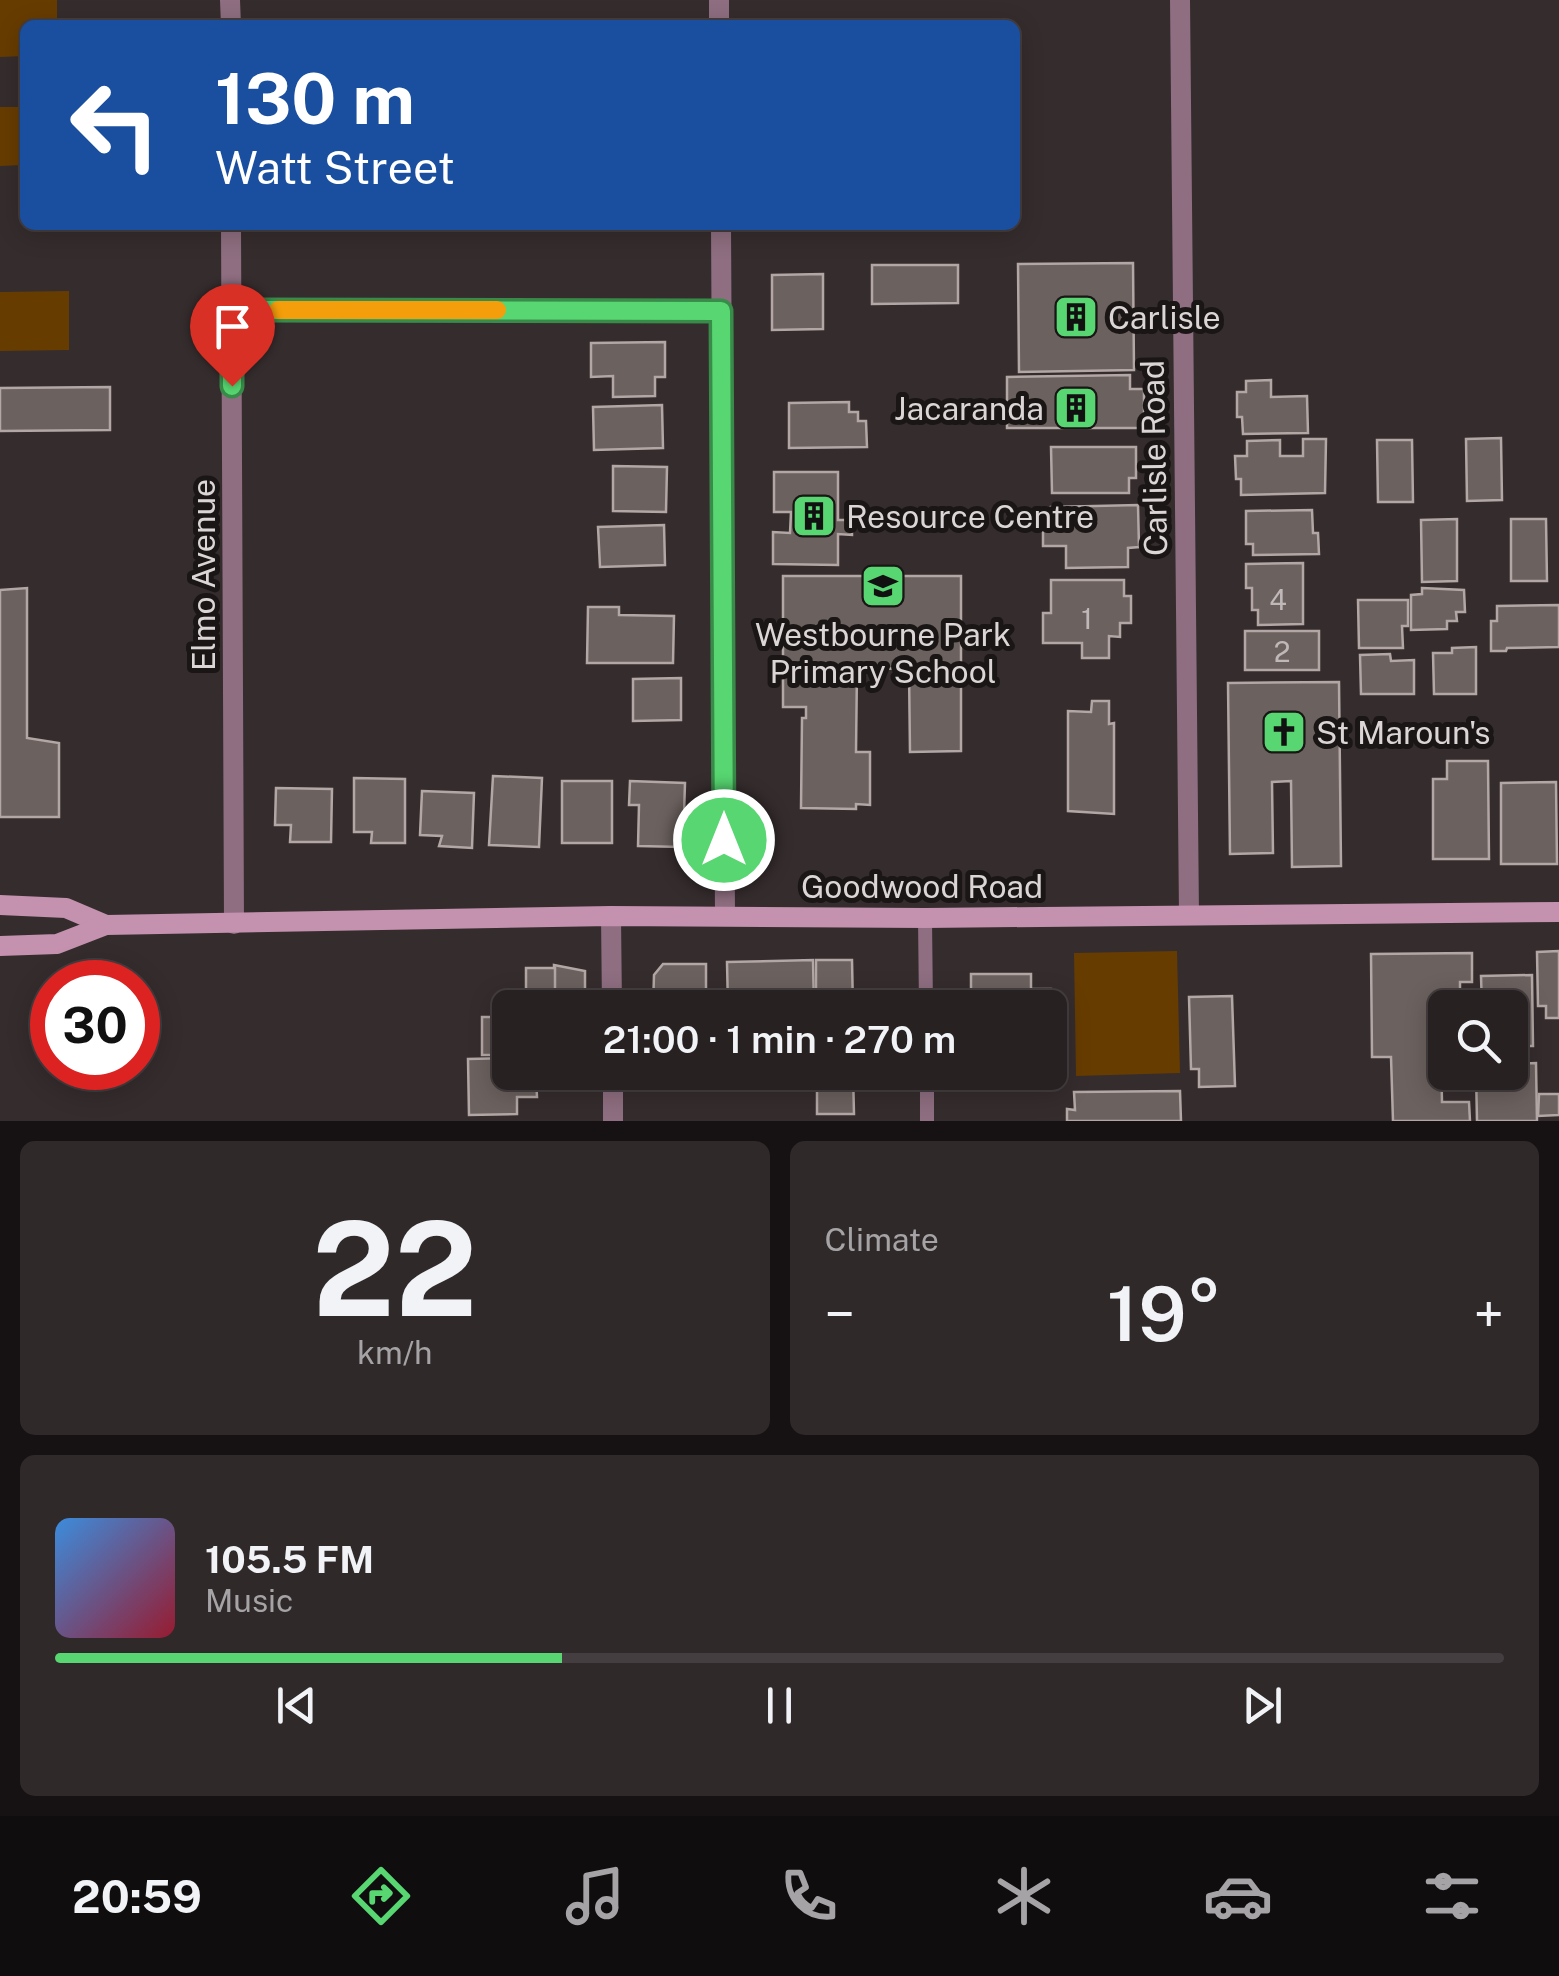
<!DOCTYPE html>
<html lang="en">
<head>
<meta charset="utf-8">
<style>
  body { margin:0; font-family:"Public Sans",sans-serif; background:#30292a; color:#f1f3f6; height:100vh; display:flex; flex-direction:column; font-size:38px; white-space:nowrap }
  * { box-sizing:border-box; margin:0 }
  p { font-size:32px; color:#a5a3a5 }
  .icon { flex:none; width:55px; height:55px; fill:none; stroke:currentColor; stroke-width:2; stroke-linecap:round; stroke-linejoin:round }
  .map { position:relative; height:1121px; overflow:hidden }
  .sheet { display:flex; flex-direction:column; gap:20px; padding:20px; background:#161213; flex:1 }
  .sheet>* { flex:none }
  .top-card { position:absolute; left:20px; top:20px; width:1000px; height:210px; border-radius:15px; box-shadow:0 5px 25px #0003,0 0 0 2px #443e40; background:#1a4fa0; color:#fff; overflow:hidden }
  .buttons { position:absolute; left:1428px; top:990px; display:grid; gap:20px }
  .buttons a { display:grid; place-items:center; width:100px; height:100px; border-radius:15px; background:#282122; box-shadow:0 5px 25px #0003,0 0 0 2px #443e40; font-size:50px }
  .speed { position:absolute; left:30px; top:960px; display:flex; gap:20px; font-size:50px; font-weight:700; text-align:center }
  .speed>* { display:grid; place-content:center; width:130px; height:130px; border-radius:50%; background:#282122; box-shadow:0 5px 25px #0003,0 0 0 2px #443e40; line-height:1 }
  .speed .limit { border:15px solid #d22; background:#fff; color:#111 }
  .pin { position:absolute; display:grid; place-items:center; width:85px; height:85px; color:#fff; margin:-102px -42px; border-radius:50% 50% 50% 0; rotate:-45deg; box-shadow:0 0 10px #0007 }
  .pin .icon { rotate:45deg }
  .me { position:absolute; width:110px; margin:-55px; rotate:0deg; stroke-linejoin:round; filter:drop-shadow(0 0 8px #0008) }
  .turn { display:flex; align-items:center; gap:35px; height:210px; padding:0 30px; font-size:45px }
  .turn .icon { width:130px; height:130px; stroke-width:2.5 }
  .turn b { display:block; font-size:70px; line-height:85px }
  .big { font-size:75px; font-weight:600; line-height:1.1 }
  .sheet .tile { flex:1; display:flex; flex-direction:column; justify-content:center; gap:15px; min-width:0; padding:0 35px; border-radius:15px; background:#30292a }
  .sheet .dial { align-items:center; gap:0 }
  .dial b { font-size:130px; line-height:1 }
  .song { display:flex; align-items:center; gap:30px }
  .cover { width:120px; height:120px; border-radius:15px; background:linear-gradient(135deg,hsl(210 70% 55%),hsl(350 70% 35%)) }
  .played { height:10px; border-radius:5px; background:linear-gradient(90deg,#57d671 35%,#443e40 35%) }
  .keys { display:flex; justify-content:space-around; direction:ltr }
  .heat { display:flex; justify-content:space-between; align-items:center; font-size:55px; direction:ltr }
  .sheet .tiles { flex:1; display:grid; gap:20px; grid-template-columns:1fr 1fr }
  .tile:last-child { grid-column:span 2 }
  .trip { position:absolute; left:492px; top:990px; width:575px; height:100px; border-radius:15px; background:#282122; box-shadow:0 5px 25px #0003,0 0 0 2px #443e40; font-weight:600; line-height:100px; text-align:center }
  .dock { display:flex; height:160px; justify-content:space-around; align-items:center; background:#100d0e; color:#a5a3a5 }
  .dock .icon { width:70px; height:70px }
  .dock .active { color:#57d671 }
  .dock b { font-size:45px; color:#f1f3f6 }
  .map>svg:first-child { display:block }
</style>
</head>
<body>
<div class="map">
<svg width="1559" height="1121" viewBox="0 0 1559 1121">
  <rect width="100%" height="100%" fill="#352c2d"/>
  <!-- green -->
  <g fill="#673c00">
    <polygon points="0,0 57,0 57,25 25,25 25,56 0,57"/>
    <polygon points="0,107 25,107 25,165 0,166"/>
    <polygon points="69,291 69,350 0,351 0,292"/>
    <polygon points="1177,951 1180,1073 1076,1076 1074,953"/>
  </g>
  <!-- building -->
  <g fill="#6b615e" stroke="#b2a7a4" stroke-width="2.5">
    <polygon points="1133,263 1134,370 1019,372 1018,264"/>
    <polygon points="872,265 958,265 958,303 872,304"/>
    <polygon points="823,274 823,329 772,330 772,275"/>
    <polygon points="665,342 665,377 655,377 655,396 613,397 613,376 591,377 591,343"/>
    <polygon points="1130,375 1130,389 1144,389 1144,428 1007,428 1007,377"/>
    <polygon points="1271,380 1271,397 1307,396 1308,433 1243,434 1242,417 1237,417 1237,392 1246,392 1246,381"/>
    <polygon points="110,387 110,430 0,431 0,388"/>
    <polygon points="849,402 849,412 858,412 858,421 866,421 867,447 789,448 789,403"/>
    <polygon points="662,405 663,448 594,450 593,407"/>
    <polygon points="1501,438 1502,500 1467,501 1466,439"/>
    <polygon points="1303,439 1326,439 1325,493 1241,495 1241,479 1236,479 1235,456 1247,456 1247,441 1280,440 1280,456 1303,456"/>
    <polygon points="1377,440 1412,440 1413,502 1378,502"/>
    <polygon points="1051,447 1136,447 1136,478 1129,478 1129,493 1052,493"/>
    <polygon points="613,466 667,467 666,512 613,511"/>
    <polygon points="774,472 838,472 838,520 852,520 852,535 838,534 838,565 773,564 773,532 790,533 791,512 774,512"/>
    <polygon points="1138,505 1139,547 1128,548 1128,567 1066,568 1066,546 1043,546 1043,522 1051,522 1051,507"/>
    <polygon points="1312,510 1313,533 1318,533 1319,554 1253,555 1253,544 1246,544 1246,511"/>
    <polygon points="1457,519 1457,581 1422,582 1421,520"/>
    <polygon points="1511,519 1546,519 1547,581 1511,581"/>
    <polygon points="664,525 665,565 600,567 598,527"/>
    <polygon points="1303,563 1303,624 1258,625 1258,610 1252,610 1252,588 1246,588 1246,564"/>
    <polygon points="783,576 961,576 961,751 910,752 909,669 857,668 856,752 870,752 870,805 856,804 856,809 801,808 802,718 806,718 806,707 783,707"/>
    <polygon points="1051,580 1124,580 1124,596 1131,596 1131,623 1120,623 1120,637 1109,636 1109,658 1082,658 1082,643 1043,643 1043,613 1051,613"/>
    <polygon points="27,588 27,738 59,743 59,817 0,817 0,590"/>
    <polygon points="1422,588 1464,590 1465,612 1456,612 1457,621 1447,621 1447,629 1411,630 1411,595 1422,594"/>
    <polygon points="1358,600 1408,600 1408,626 1402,626 1403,648 1359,648"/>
    <polygon points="1559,605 1559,647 1507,648 1506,651 1491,651 1491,621 1497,621 1497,606"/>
    <polygon points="588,607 619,607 619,615 674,616 673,663 587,663"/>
    <rect x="1245" y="631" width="74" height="39"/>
    <polygon points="1476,647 1476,694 1434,694 1433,653 1452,653 1452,648"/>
    <polygon points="1390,654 1391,661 1414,660 1414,694 1361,694 1360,655"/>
    <polygon points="681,678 681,720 633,721 633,679"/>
    <polygon points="1339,682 1341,866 1292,867 1291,781 1272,782 1273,853 1230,854 1228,683"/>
    <polygon points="1092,701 1109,701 1109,724 1114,723 1114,814 1068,811 1068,711 1091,712"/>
    <polygon points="1447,761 1488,761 1489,859 1433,859 1433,779 1447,779"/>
    <polygon points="493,776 542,778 539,847 489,845"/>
    <polygon points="354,778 405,779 405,843 371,843 372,832 354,832"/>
    <rect x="562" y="781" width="50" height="62"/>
    <polygon points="630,781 685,783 683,847 638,846 639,805 629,805"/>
    <polygon points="1556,782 1557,864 1501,864 1501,783"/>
    <polygon points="276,788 332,789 331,842 290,842 291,825 275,825"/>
    <polygon points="422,791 474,793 472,848 439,846 442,836 420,835"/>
    <polygon points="1559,951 1559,1018 1546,1018 1546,1006 1538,1006 1537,952"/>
    <polygon points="1472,953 1472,982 1460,982 1460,1004 1440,1004 1442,1102 1469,1102 1470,1121 1393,1121 1391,1057 1372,1057 1371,954"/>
    <polygon points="813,960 814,1008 728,1008 727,962"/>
    <polygon points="816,960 852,960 853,1008 816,1008"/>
    <polygon points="663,964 706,964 706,1008 653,1008 654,975"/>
    <polygon points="554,965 585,971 585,1008 555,1008"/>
    <polygon points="526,968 555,968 555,1004 526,1008"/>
    <polygon points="971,974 1031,974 1031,989 1051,989 1051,1067 1050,1008 974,1008 971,1005"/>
    <polygon points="1532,975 1533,1046 1510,1046 1510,1008 1482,1008 1481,976"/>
    <polygon points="1232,996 1235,1086 1199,1087 1199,1069 1191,1069 1189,997"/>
    <rect x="482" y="1017" width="28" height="38"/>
    <polygon points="510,1058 510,1072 518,1072 518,1076 536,1076 537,1097 517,1097 517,1114 469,1115 468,1059"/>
    <polygon points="1536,1063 1537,1121 1477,1121 1476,1072 1510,1072 1510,1064"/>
    <polygon points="817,1072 853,1072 854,1114 817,1114"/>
    <polygon points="974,1072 1005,1072 1005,1083 974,1082"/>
    <polygon points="1180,1091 1181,1121 1067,1121 1067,1109 1075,1110 1074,1092"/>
    <polygon points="1539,1094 1559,1094 1559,1115 1538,1116"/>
  </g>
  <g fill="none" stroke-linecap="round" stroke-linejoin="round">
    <!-- service -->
    <g stroke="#8e6e80" stroke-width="14">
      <polyline points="925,918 926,1008"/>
      <polyline points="927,1072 927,1121"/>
    </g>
    <!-- minor -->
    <g stroke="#8e6e80" stroke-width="20">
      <polyline points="230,0 231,25"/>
      <polyline points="719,0 719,25"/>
      <polyline points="1180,0 1189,915"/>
      <polyline points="231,225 234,924"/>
      <polyline points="721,225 725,916"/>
      <polyline points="232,310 721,311"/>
      <polyline points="611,916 612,1008"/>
      <polyline points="613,1072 613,1121"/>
    </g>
    <!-- secondary -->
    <g stroke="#c491ae" stroke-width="20">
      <polyline points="0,905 66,908 106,925"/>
      <polyline points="0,946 57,944 106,925 611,916 925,918 1559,912"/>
    </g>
  </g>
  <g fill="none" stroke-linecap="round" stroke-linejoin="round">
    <defs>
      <polyline id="route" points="232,386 232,310 721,311 724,840"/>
    </defs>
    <!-- route casing -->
    <use href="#route" stroke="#398b49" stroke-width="25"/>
    <!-- route -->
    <use href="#route" stroke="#57d671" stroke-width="18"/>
    <!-- slow -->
    <polyline stroke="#f59e0b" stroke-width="18" points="278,310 497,310"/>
  </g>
  <!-- icons -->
  <defs>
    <symbol id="building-square" viewBox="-11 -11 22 22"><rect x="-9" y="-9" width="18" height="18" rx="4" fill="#57d671" stroke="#1a1616"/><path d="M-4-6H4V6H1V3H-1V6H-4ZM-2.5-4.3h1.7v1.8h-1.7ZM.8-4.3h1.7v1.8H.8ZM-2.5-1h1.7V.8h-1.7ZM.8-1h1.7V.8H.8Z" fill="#111"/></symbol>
    <symbol id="school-square" viewBox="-11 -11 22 22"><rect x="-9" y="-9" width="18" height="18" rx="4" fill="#57d671" stroke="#1a1616"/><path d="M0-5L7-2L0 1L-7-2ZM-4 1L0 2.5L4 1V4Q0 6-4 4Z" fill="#111"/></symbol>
    <symbol id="church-square" viewBox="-11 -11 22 22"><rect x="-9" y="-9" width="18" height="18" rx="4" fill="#57d671" stroke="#1a1616"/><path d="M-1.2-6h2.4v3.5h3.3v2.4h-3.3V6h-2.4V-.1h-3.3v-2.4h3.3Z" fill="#111"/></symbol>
  </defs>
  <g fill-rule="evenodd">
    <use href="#building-square" x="1051" y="292" width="50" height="50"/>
    <use href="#building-square" x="1051" y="383" width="50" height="50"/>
    <use href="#building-square" x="789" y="491" width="50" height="50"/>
    <use href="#school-square" x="858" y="561" width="50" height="50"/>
    <use href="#church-square" x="1259" y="707" width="50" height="50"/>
  </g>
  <g text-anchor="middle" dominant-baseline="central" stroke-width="10" stroke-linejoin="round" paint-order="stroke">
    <!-- number labels -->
    <g font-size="28" fill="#bfb8b8">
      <text x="1278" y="599">4</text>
      <text x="1087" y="618">1</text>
      <text x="1282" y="651">2</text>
    </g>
    <!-- poi labels -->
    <g font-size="32" fill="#dbd5d6" stroke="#1a1616" text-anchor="start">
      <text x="1108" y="317">Carlisle</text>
      <text x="1044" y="408" text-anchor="end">Jacaranda</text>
      <text x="846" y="516">Resource Centre</text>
      <text x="883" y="634" text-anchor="middle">Westbourne Park<tspan x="883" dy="37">Primary School</tspan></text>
      <text x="1316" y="732">St Maroun's</text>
    </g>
    <!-- street labels -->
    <g font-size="32" fill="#dbd5d6" stroke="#1a1616">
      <text transform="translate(1154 458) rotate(-91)">Carlisle Road</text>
      <text transform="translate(203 575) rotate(-90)">Elmo Avenue</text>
      <text x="922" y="886">Goodwood Road</text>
    </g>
  </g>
</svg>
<div class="buttons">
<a><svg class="icon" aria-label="search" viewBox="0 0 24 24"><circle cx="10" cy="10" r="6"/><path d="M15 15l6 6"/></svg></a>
</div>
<div class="speed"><div class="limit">30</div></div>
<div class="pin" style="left:232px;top:386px;background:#d93025"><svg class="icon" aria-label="arrive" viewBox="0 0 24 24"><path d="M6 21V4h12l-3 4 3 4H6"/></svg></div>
<svg class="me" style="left:724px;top:840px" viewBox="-20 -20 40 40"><circle r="17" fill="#57d671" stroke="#fff" stroke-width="3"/><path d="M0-11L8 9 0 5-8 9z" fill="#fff"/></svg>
<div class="trip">21:00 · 1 min · 270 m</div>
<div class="top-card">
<div class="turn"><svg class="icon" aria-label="left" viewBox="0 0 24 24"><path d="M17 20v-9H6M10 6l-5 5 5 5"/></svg><div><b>130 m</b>Watt Street</div></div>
</div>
</div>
<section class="sheet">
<div class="tiles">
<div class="tile dial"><b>22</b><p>km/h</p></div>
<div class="tile"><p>Climate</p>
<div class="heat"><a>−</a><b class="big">19°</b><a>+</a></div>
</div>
<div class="tile">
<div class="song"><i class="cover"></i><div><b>105.5 FM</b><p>Music</p></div></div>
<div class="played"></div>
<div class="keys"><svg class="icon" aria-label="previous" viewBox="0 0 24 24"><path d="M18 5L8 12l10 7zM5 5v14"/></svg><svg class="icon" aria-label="pause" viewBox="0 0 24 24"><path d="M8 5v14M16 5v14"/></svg><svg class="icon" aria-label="next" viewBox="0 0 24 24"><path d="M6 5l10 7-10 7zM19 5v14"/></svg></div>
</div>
</div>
</section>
<nav class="dock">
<b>20:59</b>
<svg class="icon active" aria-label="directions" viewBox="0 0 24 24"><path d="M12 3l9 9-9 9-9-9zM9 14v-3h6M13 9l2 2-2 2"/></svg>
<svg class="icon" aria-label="music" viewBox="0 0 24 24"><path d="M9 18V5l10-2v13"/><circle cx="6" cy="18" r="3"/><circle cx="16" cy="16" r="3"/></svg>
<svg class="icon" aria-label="phone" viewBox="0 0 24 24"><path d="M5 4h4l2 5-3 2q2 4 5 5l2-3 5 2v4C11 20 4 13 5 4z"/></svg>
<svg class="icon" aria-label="climate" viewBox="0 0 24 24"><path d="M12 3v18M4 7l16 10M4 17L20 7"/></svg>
<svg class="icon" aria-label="car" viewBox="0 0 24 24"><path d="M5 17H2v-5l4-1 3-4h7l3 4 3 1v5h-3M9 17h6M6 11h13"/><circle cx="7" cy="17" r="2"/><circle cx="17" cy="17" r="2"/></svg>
<svg class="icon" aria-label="filters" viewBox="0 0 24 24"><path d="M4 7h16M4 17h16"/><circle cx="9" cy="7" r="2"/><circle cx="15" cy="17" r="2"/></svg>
</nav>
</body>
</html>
